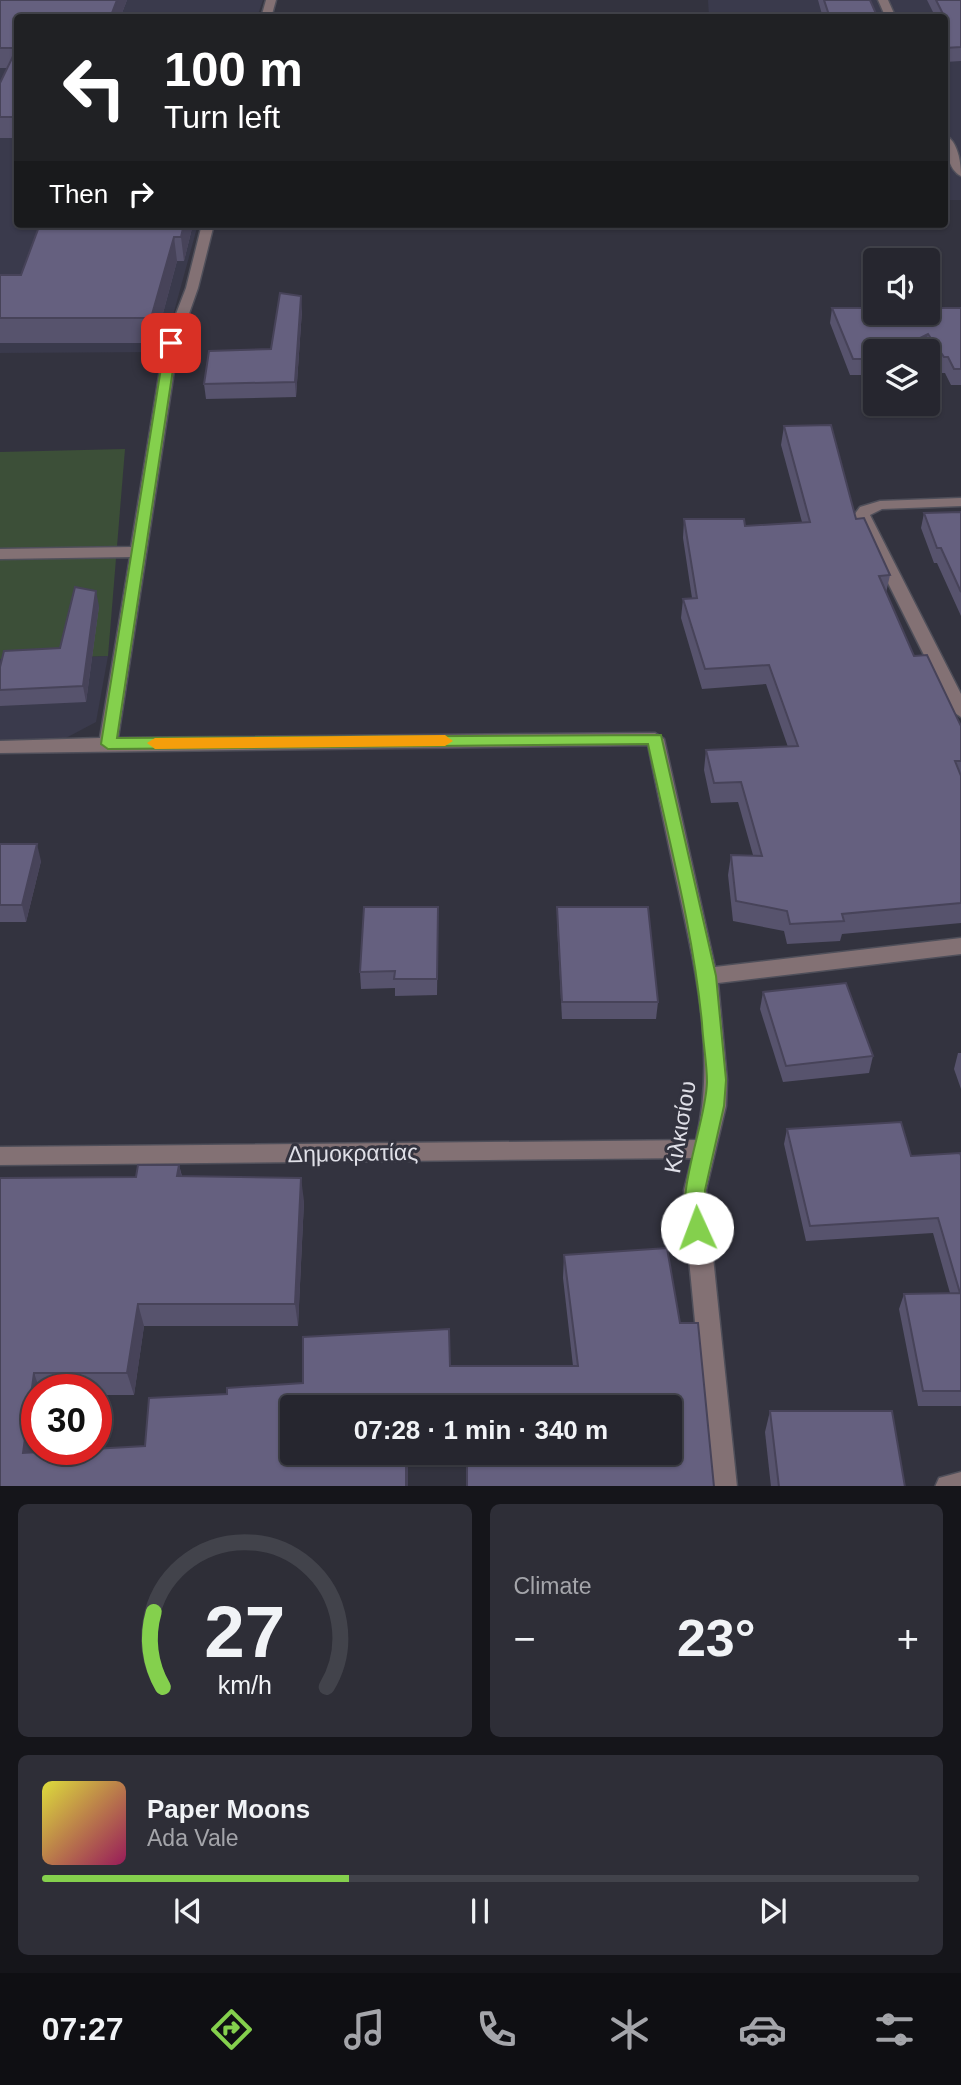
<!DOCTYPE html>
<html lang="en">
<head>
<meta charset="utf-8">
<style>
  body { margin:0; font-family:Arial,sans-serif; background:#2e2e37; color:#f1f3f6; height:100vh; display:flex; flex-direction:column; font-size:26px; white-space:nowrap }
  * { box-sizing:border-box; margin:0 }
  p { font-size:23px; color:#a4a5aa }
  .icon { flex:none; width:38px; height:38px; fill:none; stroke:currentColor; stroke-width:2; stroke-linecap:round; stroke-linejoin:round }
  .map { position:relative; height:1486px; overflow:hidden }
  .sheet { display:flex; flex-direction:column; gap:18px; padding:18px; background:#15151a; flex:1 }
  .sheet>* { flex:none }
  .banner { position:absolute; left:14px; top:14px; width:934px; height:214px; border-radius:7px; box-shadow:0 2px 5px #0004,0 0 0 2px #42434b; background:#202124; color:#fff; overflow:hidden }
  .fabs { position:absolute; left:863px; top:248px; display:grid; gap:14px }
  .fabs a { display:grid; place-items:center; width:77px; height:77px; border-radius:7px; background:#26262f; box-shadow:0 2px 5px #0004,0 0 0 2px #42434b; font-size:35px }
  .speed { position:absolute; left:21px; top:1374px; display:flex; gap:14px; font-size:35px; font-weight:700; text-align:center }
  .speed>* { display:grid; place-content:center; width:91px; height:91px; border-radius:50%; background:#26262f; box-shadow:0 2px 5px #0004,0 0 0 2px #42434b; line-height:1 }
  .speed .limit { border:10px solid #d22; background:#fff; color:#111 }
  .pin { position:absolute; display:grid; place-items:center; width:60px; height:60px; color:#fff; margin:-30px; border-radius:14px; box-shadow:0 4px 10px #0006 }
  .me { position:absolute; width:77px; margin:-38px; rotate:358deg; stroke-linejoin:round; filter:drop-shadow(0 0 5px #0008) }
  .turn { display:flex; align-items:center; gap:24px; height:147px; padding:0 35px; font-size:32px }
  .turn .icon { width:91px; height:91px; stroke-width:2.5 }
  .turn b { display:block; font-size:49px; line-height:60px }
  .then { display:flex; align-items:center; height:66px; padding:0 35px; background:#0003; gap:14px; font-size:26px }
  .big { font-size:52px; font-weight:700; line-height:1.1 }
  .sheet .card { flex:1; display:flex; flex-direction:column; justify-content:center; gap:10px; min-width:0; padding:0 24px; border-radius:10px; background:#2e2e37 }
  .sheet .dial { align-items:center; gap:0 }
  .dial svg { height:182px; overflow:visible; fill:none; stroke:#42434b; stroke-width:7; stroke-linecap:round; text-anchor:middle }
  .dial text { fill:#f1f3f6; stroke:none }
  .song { display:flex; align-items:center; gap:21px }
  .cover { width:84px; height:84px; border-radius:10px; background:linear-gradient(135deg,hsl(60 70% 55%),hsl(330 70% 35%)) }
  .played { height:7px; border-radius:4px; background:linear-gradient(90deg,#84d04d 35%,#42434b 35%) }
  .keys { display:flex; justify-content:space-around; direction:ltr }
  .heat { display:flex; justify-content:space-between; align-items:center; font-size:38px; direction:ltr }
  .sheet .tiles { flex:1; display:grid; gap:18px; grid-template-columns:1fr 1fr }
  .card:last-child { grid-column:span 2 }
  .trip { position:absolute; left:280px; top:1395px; width:402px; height:70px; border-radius:7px; background:#26262f; box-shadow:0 2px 5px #0004,0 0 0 2px #42434b; font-weight:700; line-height:70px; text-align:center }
  .menu { display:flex; height:112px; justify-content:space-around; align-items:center; background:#0f0f13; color:#a4a5aa }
  .menu .icon { width:49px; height:49px }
  .menu .on { color:#84d04d }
  .menu b { font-size:32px; color:#f1f3f6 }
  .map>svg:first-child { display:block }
</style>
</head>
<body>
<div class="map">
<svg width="961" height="1487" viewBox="0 0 961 1487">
  <rect width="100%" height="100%" fill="#33333f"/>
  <!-- built -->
  <g fill="#3a3a4c">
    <polygon points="0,0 263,0 257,17 18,18 18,224 198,224 163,352 0,353"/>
    <polygon points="708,0 961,0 961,200 945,200 945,18 709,17"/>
    <polygon points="108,656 96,722 64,739 0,740 0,659"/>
  </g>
  <!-- green -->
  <polygon fill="#3c4f38" points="125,449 108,656 0,659 0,452"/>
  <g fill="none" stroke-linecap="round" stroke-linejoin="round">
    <defs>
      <g id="minor">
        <polygon points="266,0 276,0 271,18 261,18"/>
        <polygon points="878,0 888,0 896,18 886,18"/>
        <path d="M945 135C958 141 961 163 961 176 948 170 945 148 945 135Z"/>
        <path d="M202 224H214L198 288 178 345 118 738 655 733 664 739 715 967 961 938V954L718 983 727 1080 726 1106 706 1190 737 1487H711L686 1228 684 1190 692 1158 0 1165V1147L696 1140C716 1058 696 972 679 892 668 843 658 794 648 745L0 753V741L100 738 130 557 0 559V549L131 547 164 345 186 288Z"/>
        <polygon points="961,498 961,506 882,509 870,515 961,694 961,717 952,711 854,515 860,507 880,501"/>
        <polygon points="961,1472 961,1487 935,1487 939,1478"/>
      </g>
    </defs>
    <!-- minor casing -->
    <use href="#minor" stroke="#4f4f5a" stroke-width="3"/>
    <!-- minor -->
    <use href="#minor" fill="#837174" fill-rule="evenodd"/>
  </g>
  <!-- wall -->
  <g fill="#57536d">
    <polygon points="0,0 127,0 120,18 18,18 18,138 0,138 0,83 7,68 0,68"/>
    <polygon points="818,0 870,0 877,16 935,16 927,0 961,0 961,61 945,62 945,18 823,18"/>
    <polygon points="40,224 193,224 184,261 177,261 155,343 0,343 0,275 21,275"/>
    <polygon points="832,308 961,308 961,385 951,385 945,373 941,373 928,354 928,352 926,352 924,350 875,352 875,375 850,375 830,323"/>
    <polygon points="302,310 296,397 206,399 204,384 271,349"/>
    <polygon points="784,426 856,519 890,575 886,593 914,656 961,726 961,923 842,934 840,941 787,944 784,931 733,921 728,875 731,855 753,855 738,802 711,803 704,770 706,750 788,747 766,684 702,689 681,618 683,599 692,598 683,538 684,519 745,526 802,522 781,445"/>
    <polygon points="961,512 961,616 937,563 934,563 921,528 924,513"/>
    <polygon points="99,606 86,702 0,706 0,667 60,648"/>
    <polygon points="0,844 41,861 26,922 0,922"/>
    <polygon points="557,907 658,1002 656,1019 562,1019 557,924"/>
    <polygon points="438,924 437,995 395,996 395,988 361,989 360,972"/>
    <polygon points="763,992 873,1056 869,1073 783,1082 760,1009"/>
    <polygon points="958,1053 961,1053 961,1089 954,1069"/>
    <polygon points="787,1129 911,1156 961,1156 961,1406 918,1406 899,1309 904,1294 950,1293 933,1233 806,1241 784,1144"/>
    <polygon points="179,1165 182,1176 304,1201 298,1326 144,1326 134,1395 96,1395 96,1390 37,1390 35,1452 145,1446 227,1394 303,1383 450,1366 573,1366 563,1278 564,1255 670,1407 292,1407 408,1452 408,1487 0,1487 0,1178 136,1177"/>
    <polygon points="770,1411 905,1487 771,1487 765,1432"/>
  </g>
  <!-- shaded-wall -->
  <g fill="#474359">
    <polygon points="117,0 127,0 120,18 110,18"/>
    <polygon points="184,224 193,224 184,261 181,237"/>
    <polygon points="174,237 177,261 155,343 151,318"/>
    <polygon points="301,296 302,310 296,397 295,382"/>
    <polygon points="928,334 924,350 921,352 912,352 914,341"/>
    <polygon points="96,591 99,606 86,702 83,686"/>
    <polygon points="37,844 41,861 26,922 22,905"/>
    <polygon points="179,1165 184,1188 177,1176"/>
    <polygon points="301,1178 304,1201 298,1326 295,1304"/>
    <polygon points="138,1304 144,1326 134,1395 127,1373"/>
    <polygon points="34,1373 40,1390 37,1390 37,1435 32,1474 23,1453"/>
    <rect x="406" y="1452" width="2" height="35"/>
  </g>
  <!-- building -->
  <g fill="#65607f" stroke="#474359" stroke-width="2">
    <polygon points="0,0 117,0 110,18 18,18 18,117 0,117 0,83 17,48 0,48"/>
    <polygon points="824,0 870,0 877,16 944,16 936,0 961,0 961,47 945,48 945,18 830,18"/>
    <polygon points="40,224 184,224 181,237 174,237 151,318 0,318 0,275 21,275"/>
    <polygon points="280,293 301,296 295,382 204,384 209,351 271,349"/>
    <polygon points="832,308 875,308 875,313 928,313 928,308 961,308 961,369 954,369 948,357 944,357 928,334 914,341 919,352 875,352 875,359 853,359"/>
    <polygon points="831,425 856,519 864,518 890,575 879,576 914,656 927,655 961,726 961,761 955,761 961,776 961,903 842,914 844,921 790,924 787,911 736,901 731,855 762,856 741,782 714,783 706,750 798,746 769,665 705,669 683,599 697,598 684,519 744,519 745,526 810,522 784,426"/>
    <polygon points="961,512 961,592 941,548 937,548 924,513"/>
    <polygon points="75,587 96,591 83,686 0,690 0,667 4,651 60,648"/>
    <polygon points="0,844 37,844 22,905 0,905"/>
    <polygon points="364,907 438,907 437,979 394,979 395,971 360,972"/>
    <polygon points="557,907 648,907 658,1002 562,1002"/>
    <polygon points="846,983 873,1056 786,1066 763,992"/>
    <polygon points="901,1122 911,1156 960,1153 961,1156 961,1391 923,1391 904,1294 960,1293 938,1218 810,1226 787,1129"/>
    <polygon points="138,1165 179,1165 177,1176 301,1178 295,1304 138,1304 127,1373 34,1373 23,1453 145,1446 149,1398 227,1394 227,1388 303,1383 303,1337 449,1329 450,1366 578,1366 564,1255 667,1248 680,1323 698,1323 714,1487 467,1487 467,1452 670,1452 670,1407 292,1407 292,1452 406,1452 406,1487 0,1487 0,1178 136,1177"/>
    <polygon points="770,1411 892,1411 905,1487 779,1487"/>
  </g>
  <!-- route -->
  <path fill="#84d04d" stroke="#568732" stroke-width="2" d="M171 339 177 343 117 738 661 735 716 976 726 1080 724 1106 705 1190 707 1228 704 1234 697 1237 690 1234C672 1197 706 1125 707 1082 707 1063 703 1043 702 1023 693 929 668 837 648 744L108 749 101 744 165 343Z"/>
  <!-- slow -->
  <polygon fill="#f59e0b" points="445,735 453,741 445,746 155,749 147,743 155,738"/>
  <g text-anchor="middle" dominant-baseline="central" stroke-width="6" stroke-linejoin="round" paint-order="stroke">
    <!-- near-street labels -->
    <g font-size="23" fill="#dfdfe7" stroke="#33333f">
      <text transform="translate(680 1127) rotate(-80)">Κιλκισίου</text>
      <text transform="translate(353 1153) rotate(-1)">Δημοκρατίας</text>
    </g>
  </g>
</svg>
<div class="fabs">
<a><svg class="icon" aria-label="sound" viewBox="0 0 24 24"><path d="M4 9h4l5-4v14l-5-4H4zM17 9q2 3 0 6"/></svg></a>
<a><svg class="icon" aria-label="layers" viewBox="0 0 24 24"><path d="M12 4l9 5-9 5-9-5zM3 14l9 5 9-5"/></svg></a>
</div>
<div class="speed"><div class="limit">30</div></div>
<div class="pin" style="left:171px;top:343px;background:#d93025"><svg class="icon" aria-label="arrive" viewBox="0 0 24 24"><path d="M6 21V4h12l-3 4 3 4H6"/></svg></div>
<svg class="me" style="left:697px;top:1228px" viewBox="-20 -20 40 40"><circle r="19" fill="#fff"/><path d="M0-13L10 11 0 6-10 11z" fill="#84d04d"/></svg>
<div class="trip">07:28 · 1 min · 340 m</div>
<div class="banner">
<div class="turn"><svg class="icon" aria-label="left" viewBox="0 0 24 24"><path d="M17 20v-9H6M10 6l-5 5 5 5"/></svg><div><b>100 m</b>Turn left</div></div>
<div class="then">Then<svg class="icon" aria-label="right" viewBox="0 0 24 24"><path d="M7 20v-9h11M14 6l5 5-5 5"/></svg></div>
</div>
</div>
<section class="sheet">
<div class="tiles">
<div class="card dial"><svg viewBox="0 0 100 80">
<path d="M14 69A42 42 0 1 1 86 69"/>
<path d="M14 69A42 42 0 0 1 10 36" stroke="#84d04d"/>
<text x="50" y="56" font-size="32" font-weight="700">27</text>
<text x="50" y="72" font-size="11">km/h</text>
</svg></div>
<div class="card"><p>Climate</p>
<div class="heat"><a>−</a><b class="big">23°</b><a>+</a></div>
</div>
<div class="card">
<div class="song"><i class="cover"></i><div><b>Paper Moons</b><p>Ada Vale</p></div></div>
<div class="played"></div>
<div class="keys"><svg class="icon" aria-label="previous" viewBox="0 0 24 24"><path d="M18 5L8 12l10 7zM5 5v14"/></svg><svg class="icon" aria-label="pause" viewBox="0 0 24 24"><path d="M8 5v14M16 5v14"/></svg><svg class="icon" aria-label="next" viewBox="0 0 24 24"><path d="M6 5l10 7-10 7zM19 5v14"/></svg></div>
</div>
</div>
</section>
<nav class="menu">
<b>07:27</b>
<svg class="icon on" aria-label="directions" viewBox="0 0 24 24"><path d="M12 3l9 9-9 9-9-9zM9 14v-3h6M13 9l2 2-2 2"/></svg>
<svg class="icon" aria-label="music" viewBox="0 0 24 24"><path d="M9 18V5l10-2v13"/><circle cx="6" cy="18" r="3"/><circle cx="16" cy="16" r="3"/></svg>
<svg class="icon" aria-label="phone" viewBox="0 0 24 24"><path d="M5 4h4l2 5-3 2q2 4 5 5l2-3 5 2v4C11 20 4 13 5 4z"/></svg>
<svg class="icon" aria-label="climate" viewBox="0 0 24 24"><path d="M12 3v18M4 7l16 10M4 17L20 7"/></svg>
<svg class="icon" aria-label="car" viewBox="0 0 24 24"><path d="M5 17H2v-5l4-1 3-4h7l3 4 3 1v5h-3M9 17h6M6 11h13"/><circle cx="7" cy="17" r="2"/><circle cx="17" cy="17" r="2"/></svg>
<svg class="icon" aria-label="filters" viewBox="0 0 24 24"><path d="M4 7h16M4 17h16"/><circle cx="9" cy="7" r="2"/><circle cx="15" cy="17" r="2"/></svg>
</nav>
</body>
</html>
